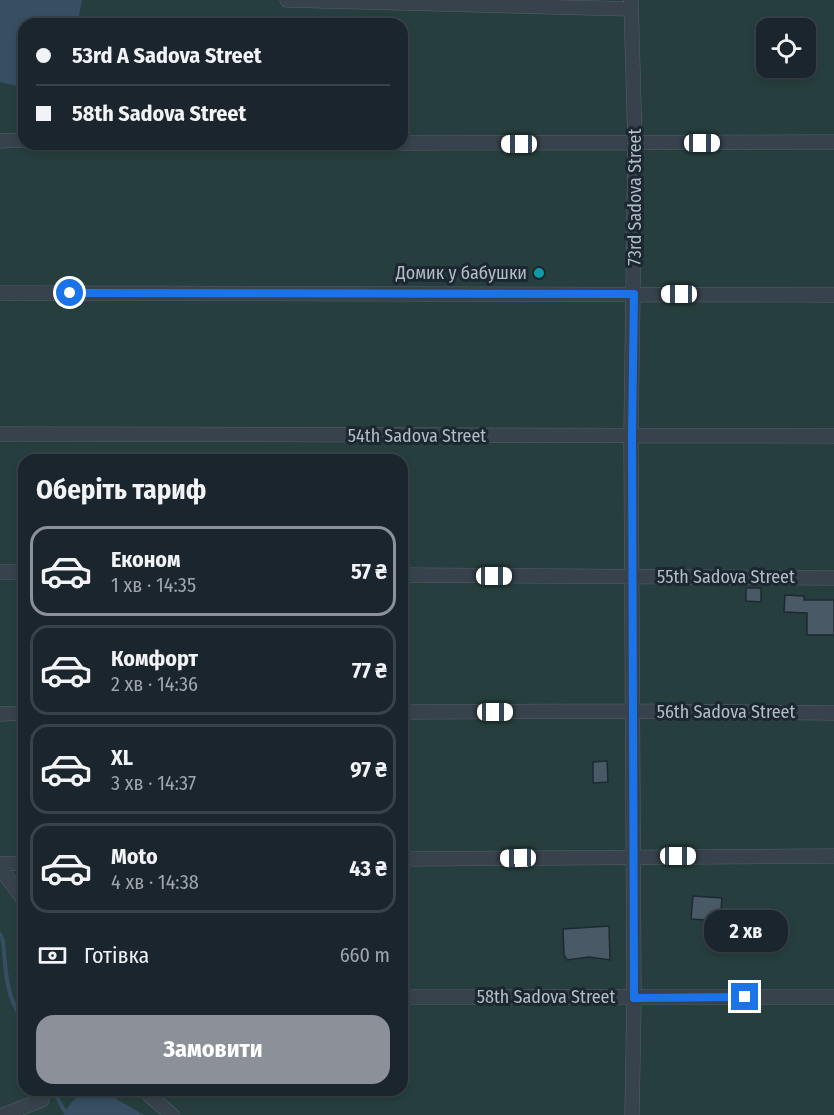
<!DOCTYPE html>
<html lang="uk">
<head>
<meta charset="utf-8">
<style>
	:root { --surface:#1a252d; --page:#232d35; --text:#f1f3f6; --muted:#9fa5aa; --line:#384249; --accent:#8c9099 }
	body { margin:0; font-family:"Fira Sans Condensed",sans-serif; background:var(--page); color:var(--text); height:100vh; display:flex; flex-direction:column; font-size:22px; white-space:nowrap }
	* { box-sizing:border-box; margin:0 }
	p { font-size:20px; color:var(--muted) }
	.icon { flex:none; width:33px; height:33px; fill:none; stroke:currentColor; stroke-width:2; stroke-linecap:round; stroke-linejoin:round }
	.map { position:relative; flex:1; overflow:hidden }
	.sheet { position:absolute; left:18px; top:454px; width:390px; height:642px; display:flex; flex-direction:column; background:var(--surface); border-radius:18px; box-shadow:0 3px 9px #0003,0 0 0 2px var(--line) }
	.sheet>* { flex:none }
	.banner { position:absolute; left:18px; top:18px; width:390px; height:132px; border-radius:18px; box-shadow:0 3px 9px #0003,0 0 0 2px var(--line); display:grid; align-content:center; height:132px; padding:0 18px; background:var(--surface) }
	.buttons { position:absolute; left:756px; top:18px; display:grid; gap:12px }
	.buttons a { display:grid; place-items:center; width:60px; height:60px; border-radius:12px; background:var(--surface); box-shadow:0 3px 9px #0003,0 0 0 2px var(--line); font-size:30px }
	.end { position:absolute; width:27px; height:27px; margin:-14px; border:8px solid #1a73e8; background:#fff; box-shadow:0 0 0 3px #fff }
	.from { border-radius:50% }
	.bubble { position:absolute; height:42px; border-radius:18px; background:var(--surface); box-shadow:0 3px 9px #0003,0 0 0 2px var(--line); font-size:20px; font-weight:700; line-height:42px; text-align:center }
	.car { position:absolute; width:18px; height:36px; margin:-18px -9px; border-radius:8px; box-shadow:0 0 4px 2px #0007; background:linear-gradient(#fff 24%,#345 0 40%,#fff 0 76%,#345 0 86%,#fff 0) }
	.banner b { display:flex; align-items:center; gap:21px; height:57px; font-size:22px }
	.banner b+b { border-top:2px solid var(--line) }
	.banner i { width:15px; height:15px; background:var(--text) }
	ul { padding:0; list-style:none }
	li { display:flex; align-items:center; gap:18px; height:90px; margin:0 12px 9px; padding:0 6px; border:3px solid var(--line); border-radius:18px }
	li div { flex:1 }
	li b { display:block; font-size:22px }
	li em { font-style:normal; font-weight:700 }
	li.active { border-color:var(--accent) }
	li>.icon { width:54px; height:54px; stroke-width:1.5 }
	h2 { padding:0 18px; font-size:27px; line-height:72px }
	.pay { display:flex; align-items:center; gap:15px; height:66px; padding:0 18px; font-size:22px }
	.pay p { margin-inline-start:auto }
	.action { display:flex; gap:12px; margin-top:auto; padding:12px 18px }
	.action a { flex:1; height:69px; border-radius:18px; background:var(--accent); color:#fff; font-size:24px; font-weight:700; line-height:69px; text-align:center }
	.map>svg:first-child { display:block }
	.green { fill:#263f3e; fill-rule:evenodd }
	.water { fill:#364f63 }
	.lines { fill:none; stroke-linecap:round; stroke-linejoin:round }
	.stream { stroke:#364f63; stroke-width:4 }
	.building { fill:#495965; stroke:#1e2933; stroke-width:1.5 }
	.street-casing { stroke:#55606a; stroke-width:15 }
	.street { stroke:#37424c; stroke-width:14 }
	.route { stroke:#1a73e8; stroke-width:8 }
	.culture-dot { fill:#0f9aa8; stroke:#1c2731; stroke-width:2 }
	.labels { text-anchor:middle; dominant-baseline:central; stroke-width:6; stroke-linejoin:round; paint-order:stroke }
	.street-label { font-size:18px; fill:#b2bdc8; stroke:#1c2731 }
	.poi-label { font-size:18px; fill:#b2bdc8; stroke:#1c2731; text-anchor:end }
</style>
</head>
<body>
<div class="map">
<svg width="834" height="1115" viewBox="0 0 834 1115">
	<rect width="100%" height="100%" fill="#23313c"/>
	<path class="green" d="M 0,0 L 834,0 L 834,1115 L 0,1115 ZM 24,24 L 402,24 L 402,144 L 24,144 ZM 766,28 L 806,28 L 806,68 L 766,68 ZM 24,460 L 402,460 L 402,1090 L 24,1090 Z"/>
	<path class="water" d="M 0,0 L 82,0 L 78,20 L 76,24 L 24,24 L 24,88 L 0,82 Z
		M 87,1091 L 104,1092 L 144,1115 L 64,1115 C 69,1103 76,1097 87,1091 Z"/>
	<g class="lines">
		<path class="stream" d="M 0,934 L 3,941 C 6,971 5,996 24,1022
			M 53,1090 L 65,1112"/>
	</g>
	<path class="building" d="M 746,588 L 761,588 L 761,602 L 746,601 Z
		M 785,595 L 804,596 L 804,600 L 834,600 L 834,635 L 807,635 L 807,613 L 784,612 Z
		M 607,761 L 608,782 L 593,783 L 593,762 Z
		M 693,896 L 722,898 L 720,921 L 691,919 Z
		M 609,926 L 610,960 L 589,957 L 567,960 L 564,955 L 563,929 Z"/>
	<g class="lines">
		<g class="street-casing">
			<path id="street" d="M 287,0 L 631,9
				M 631,0 L 635,144 L 631,436 L 634,998 L 632,1115
				M 0,141 L 24,140
				M 402,143 L 834,142
				M 0,293 L 834,295
				M 0,434 L 834,436
				M 0,572 L 24,572
				M 402,575 L 834,578
				M 402,712 L 634,711 L 834,713
				M 0,714 L 24,713
				M 402,859 L 834,856
				M 0,864 L 24,863
				M 0,868 L 24,900
				M 402,997 L 834,997
				M 147,1090 L 149,1095 L 172,1115
				M 3,1115 L 42,1100"/>
		</g>
		<use href="#street" class="street"/>
	</g>
	<g class="lines">
		<path class="route" d="M 70,293 L 634,294 L 632,436 L 634,998 L 745,997"/>
	</g>
	<circle class="culture-dot" cx="539" cy="273" r="6"/>
	<g class="labels">
		<g class="street-label">
			<text transform="translate(635 197) rotate(-90)">73rd Sadova Street</text>
			<text x="417" y="436">54th Sadova Street</text>
			<text x="726" y="577">55th Sadova Street</text>
			<text x="726" y="712">56th Sadova Street</text>
			<text x="546" y="997">58th Sadova Street</text>
		</g>
		<g class="poi-label">
			<text x="527" y="273">Домик у бабушки</text>
		</g>
	</g>
</svg>
<div class="buttons">
<a><svg class="icon" aria-label="locate" viewBox="0 0 24 24"><circle cx="12" cy="12" r="6"/><path d="M12 2v4M12 18v4M2 12h4M18 12h4"/></svg></a>
</div>
<i class="end from" style="left:70px;top:293px"></i>
<i class="end" style="left:745px;top:997px"></i>
<div class="bubble" style="left:704px;top:910px;width:84px">2 хв</div>
<i class="car" style="left:702px;top:143px;rotate:90deg"></i>
<i class="car" style="left:519px;top:144px;rotate:270deg"></i>
<i class="car" style="left:679px;top:294px;rotate:270deg"></i>
<i class="car" style="left:494px;top:576px;rotate:90deg"></i>
<i class="car" style="left:495px;top:712px;rotate:90deg"></i>
<i class="car" style="left:678px;top:856px;rotate:90deg"></i>
<i class="car" style="left:518px;top:858px;rotate:269deg"></i>
<div class="banner">
<b><i class="from"></i>53rd A Sadova Street</b>
<b><i></i>58th Sadova Street</b>
</div>
<section class="sheet">
<h2>Оберіть тариф</h2>
<ul>
<li class="active"><svg class="icon" aria-label="car" viewBox="0 0 24 24"><path d="M5 17H2v-5l4-1 3-4h7l3 4 3 1v5h-3M9 17h6M6 11h13"/><circle cx="7" cy="17" r="2"/><circle cx="17" cy="17" r="2"/></svg><div><b>Економ</b><p>1 хв · 14:35</p></div><em>57 ₴</em></li>
<li><svg class="icon" aria-label="car" viewBox="0 0 24 24"><path d="M5 17H2v-5l4-1 3-4h7l3 4 3 1v5h-3M9 17h6M6 11h13"/><circle cx="7" cy="17" r="2"/><circle cx="17" cy="17" r="2"/></svg><div><b>Комфорт</b><p>2 хв · 14:36</p></div><em>77 ₴</em></li>
<li><svg class="icon" aria-label="car" viewBox="0 0 24 24"><path d="M5 17H2v-5l4-1 3-4h7l3 4 3 1v5h-3M9 17h6M6 11h13"/><circle cx="7" cy="17" r="2"/><circle cx="17" cy="17" r="2"/></svg><div><b>XL</b><p>3 хв · 14:37</p></div><em>97 ₴</em></li>
<li><svg class="icon" aria-label="car" viewBox="0 0 24 24"><path d="M5 17H2v-5l4-1 3-4h7l3 4 3 1v5h-3M9 17h6M6 11h13"/><circle cx="7" cy="17" r="2"/><circle cx="17" cy="17" r="2"/></svg><div><b>Moto</b><p>4 хв · 14:38</p></div><em>43 ₴</em></li>
</ul>
<div class="pay"><svg class="icon" aria-label="cash" viewBox="0 0 24 24"><path d="M3 7h18v10H3z"/><circle cx="12" cy="12" r="2"/></svg>Готівка<p>660 m</p></div>
<div class="action"><a>Замовити</a></div>
</section>
</div>
</body>
</html>
